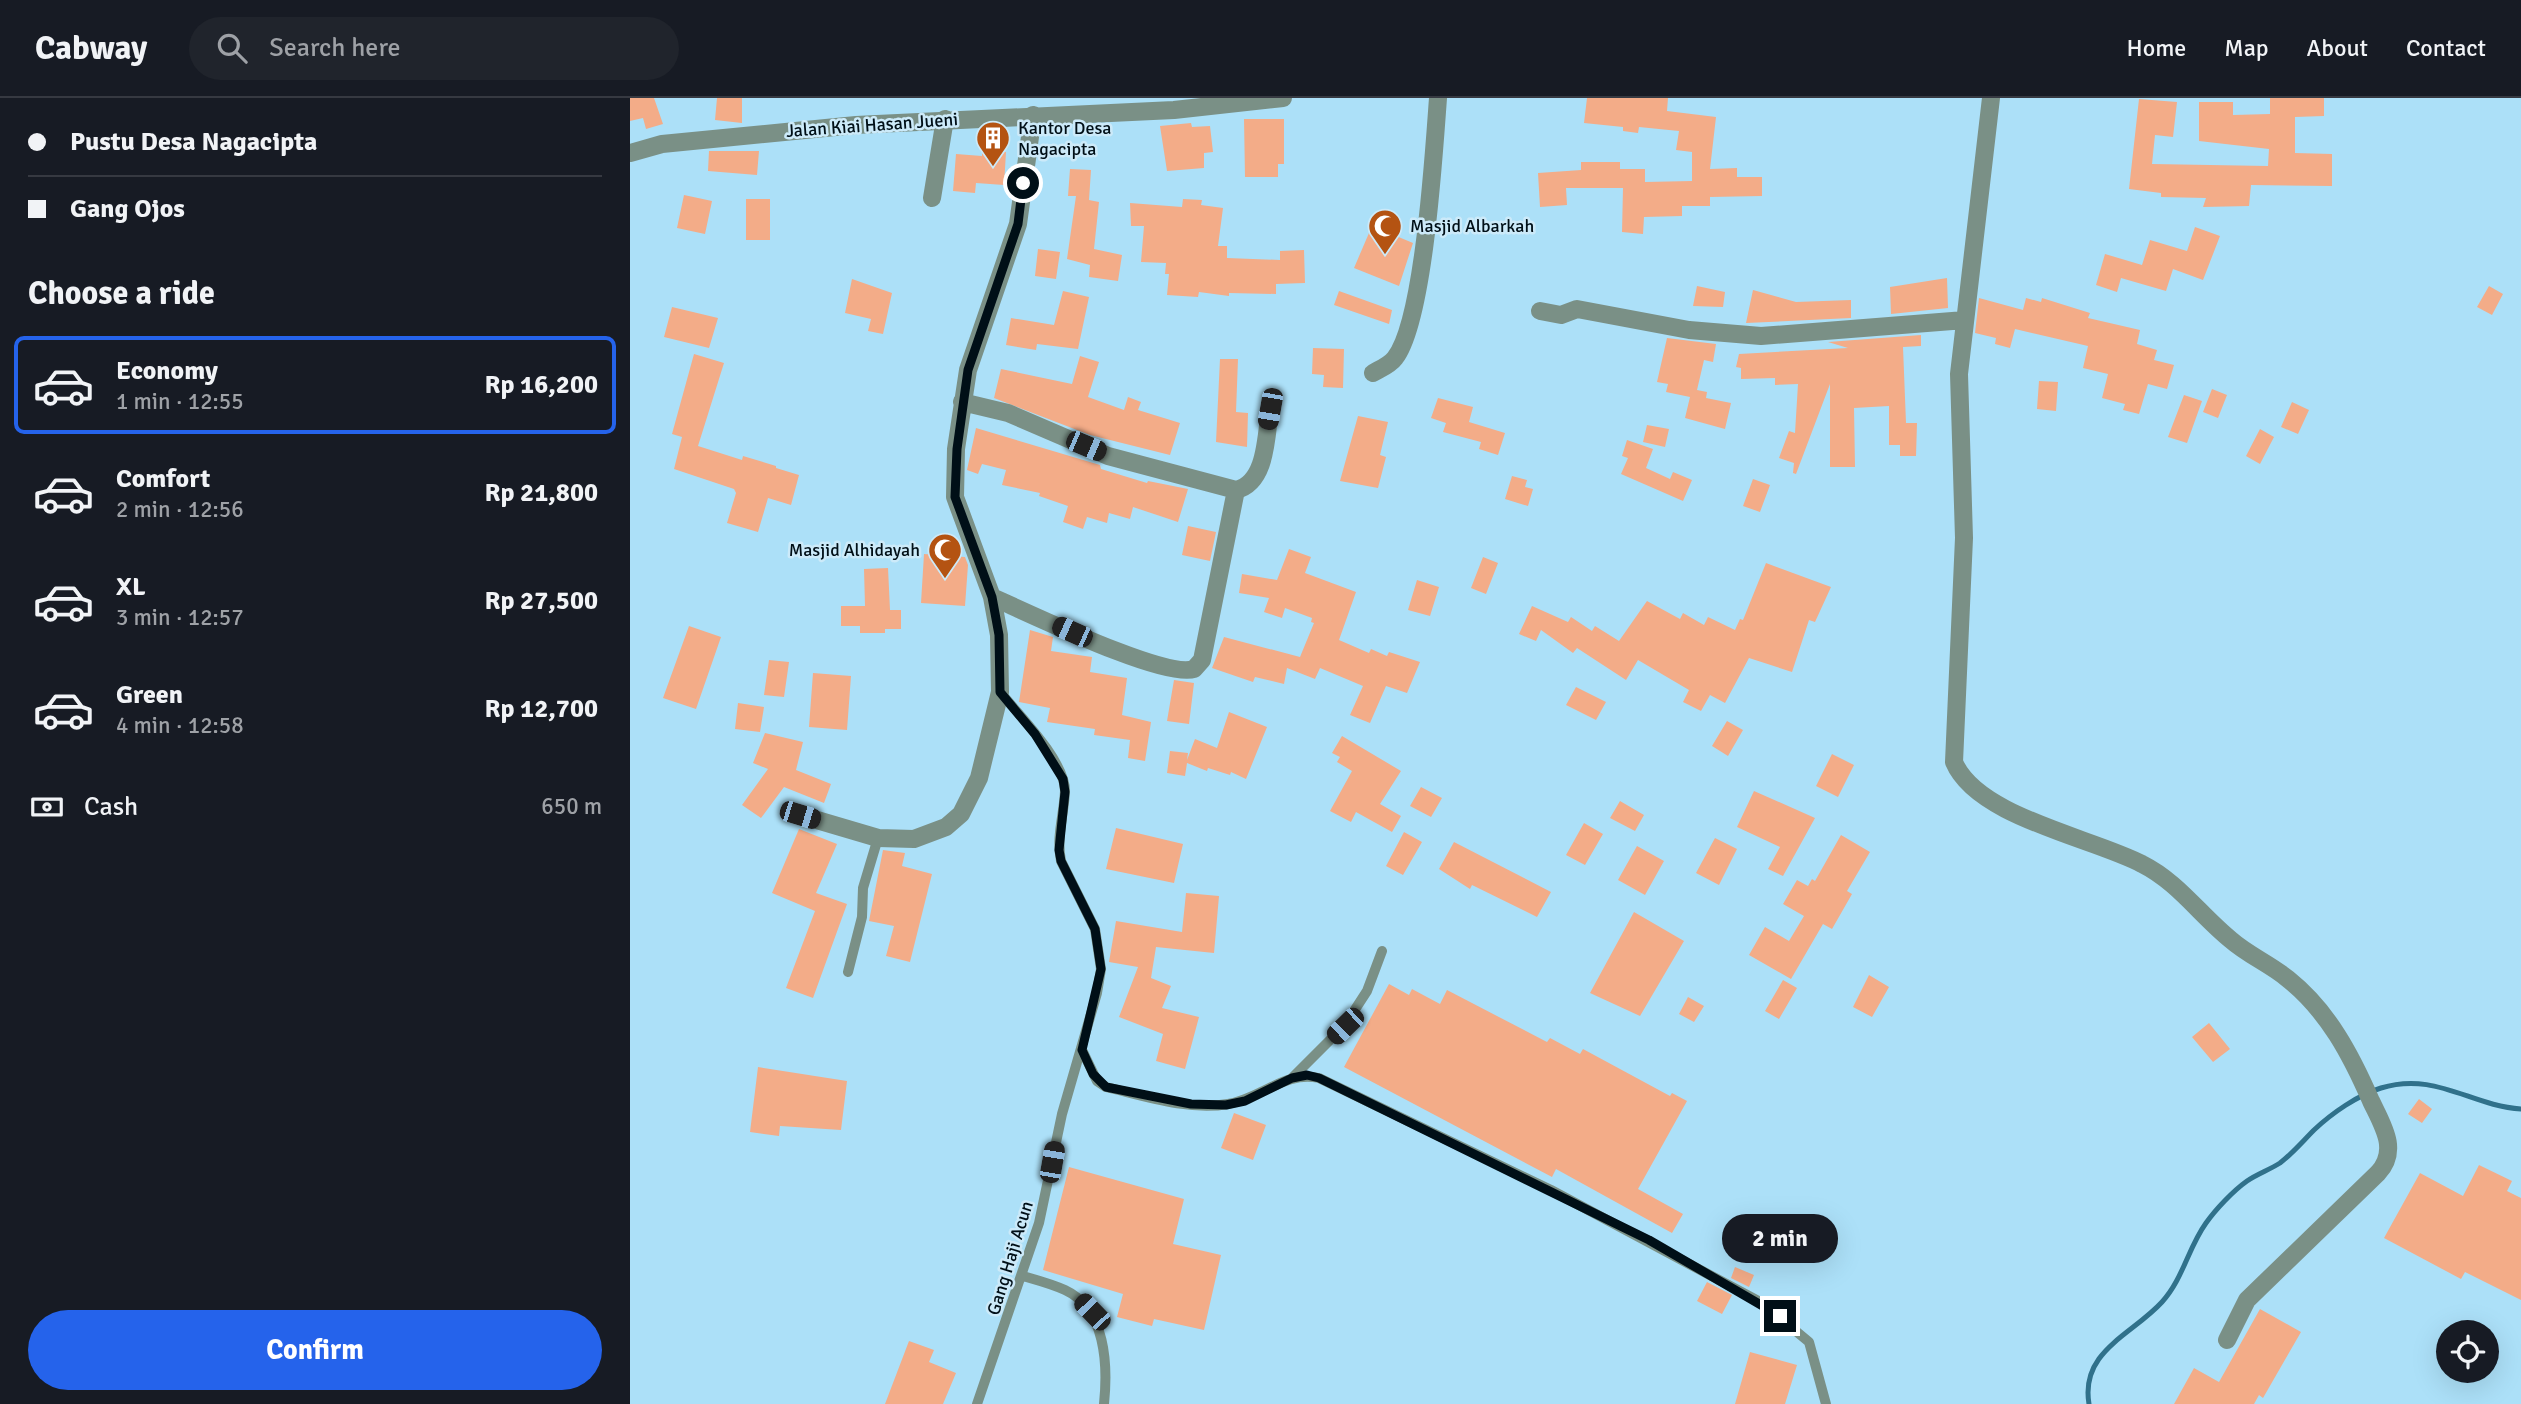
<!DOCTYPE html>
<html lang="en">
<head>
<meta charset="utf-8">
<style>
	:root { --surface:#171b24; --page:#20242c; --text:#f1f3f6; --muted:#9ea1a6; --line:#363941; --accent:#2563eb }
	body { margin:0; font-family:Signika,sans-serif; background:var(--page); color:var(--text); height:100vh; display:flex; flex-direction:column; font-size:26px; white-space:nowrap }
	* { box-sizing:border-box; margin:0 }
	p { font-size:23px; color:var(--muted) }
	.icon { flex:none; width:38px; height:38px; fill:none; stroke:currentColor; stroke-width:2; stroke-linecap:round; stroke-linejoin:round }
	.map { position:relative; flex:1; overflow:hidden }
	.details { display:flex; flex-direction:column; background:var(--surface); width:630px }
	.details>* { flex:none }
	.top-card { display:grid; align-content:center; height:154px; padding:0 28px; background:var(--surface) }
	.tools { position:absolute; left:1806px; top:1222px; display:grid; gap:14px }
	.tools a { display:grid; place-items:center; width:63px; height:63px; border-radius:50%; background:var(--surface); box-shadow:0 7px 28px #0002; font-size:35px }
	.end { position:absolute; width:32px; height:32px; margin:-16px; border:9px solid #000f17; background:#fff; box-shadow:0 0 0 4px #fff }
	.from { border-radius:50% }
	.bubble { position:absolute; height:49px; border-radius:24px; background:var(--surface); box-shadow:0 7px 28px #0002; font-size:23px; font-weight:800; line-height:49px; text-align:center }
	.car { position:absolute; width:21px; height:42px; margin:-21px -10px; border-radius:9px; box-shadow:0 0 5px 2px #0007; background:linear-gradient(#222 24%,#8ab4d8 0 40%,#222 0 76%,#8ab4d8 0 86%,#222 0) }
	.top-card b { display:flex; align-items:center; gap:24px; height:66px; font-size:26px }
	.top-card b+b { border-top:2px solid var(--line) }
	.top-card i { width:18px; height:18px; background:var(--text) }
	ul { padding:0; list-style:none }
	li { display:flex; align-items:center; gap:21px; height:98px; margin:0 14px 10px; padding:0 14px; border:4px solid transparent; border-radius:10px }
	li div { flex:1 }
	li b { display:block; font-size:26px }
	li em { font-style:normal; font-weight:800 }
	li.selected { border-color:var(--accent) }
	li>.icon { width:63px; height:63px; stroke-width:1.5 }
	h2 { padding:0 28px; font-size:32px; line-height:84px }
	.pay { display:flex; align-items:center; gap:18px; height:77px; padding:0 28px; font-size:26px }
	.pay p { margin-inline-start:auto }
	.button { display:flex; gap:14px; margin-top:auto; padding:14px 28px }
	.button a { flex:1; height:80px; border-radius:42px; background:var(--accent); color:#fff; font-size:28px; font-weight:800; line-height:80px; text-align:center }
	header { display:flex; align-items:center; gap:42px; box-sizing:border-box; height:98px; padding:0 35px; background:var(--surface); border-bottom:2px solid var(--line) }
	header strong { font-size:33px }
	nav { display:flex; gap:38px; margin-inline-start:auto; font-size:24px }
	.search { width:490px; height:63px; background:var(--page); display:flex; align-items:center; gap:18px; box-sizing:border-box; padding:0 24px; border-radius:38px; color:var(--muted); font-size:26px }
	main { display:flex; flex:1; min-height:0 }
	.map>svg:first-child { display:block }
	.lines { fill:none; stroke-linecap:round; stroke-linejoin:round }
	.stream { stroke:#30718b; stroke-width:5 }
	.building { fill:#f3ac88 }
	.service { stroke:#7a9086; stroke-width:10 }
	.minor { stroke:#7a9086; stroke-width:18 }
	.tertiary { stroke:#7a9086; stroke-width:18 }
	.route { stroke:#000f17; stroke-width:9 }
	.labels { text-anchor:middle; dominant-baseline:central; stroke-width:5; stroke-linejoin:round; paint-order:stroke }
	.street-label { font-size:18px; fill:#000f17; stroke:#cceaf9 }
	.poi-label { font-size:18px; fill:#000f17; stroke:#cceaf9; text-anchor:start }
</style>
</head>
<body>
<header>
<strong>Cabway</strong>
<div class="search"><svg class="icon" aria-label="search" viewBox="0 0 24 24"><circle cx="10" cy="10" r="6"/><path d="M15 15l6 6"/></svg>Search here</div>
<nav><a>Home</a><a>Map</a><a>About</a><a>Contact</a></nav>
</header>
<main>
<section class="details">
<div class="top-card">
<b><i class="from"></i>Pustu Desa Nagacipta</b>
<b><i></i>Gang Ojos</b>
</div>
<h2>Choose a ride</h2>
<ul>
<li class="selected"><svg class="icon" aria-label="car" viewBox="0 0 24 24"><path d="M5 17H2v-5l4-1 3-4h7l3 4 3 1v5h-3M9 17h6M6 11h13"/><circle cx="7" cy="17" r="2"/><circle cx="17" cy="17" r="2"/></svg><div><b>Economy</b><p>1 min · 12:55</p></div><em>Rp 16,200</em></li>
<li><svg class="icon" aria-label="car" viewBox="0 0 24 24"><path d="M5 17H2v-5l4-1 3-4h7l3 4 3 1v5h-3M9 17h6M6 11h13"/><circle cx="7" cy="17" r="2"/><circle cx="17" cy="17" r="2"/></svg><div><b>Comfort</b><p>2 min · 12:56</p></div><em>Rp 21,800</em></li>
<li><svg class="icon" aria-label="car" viewBox="0 0 24 24"><path d="M5 17H2v-5l4-1 3-4h7l3 4 3 1v5h-3M9 17h6M6 11h13"/><circle cx="7" cy="17" r="2"/><circle cx="17" cy="17" r="2"/></svg><div><b>XL</b><p>3 min · 12:57</p></div><em>Rp 27,500</em></li>
<li><svg class="icon" aria-label="car" viewBox="0 0 24 24"><path d="M5 17H2v-5l4-1 3-4h7l3 4 3 1v5h-3M9 17h6M6 11h13"/><circle cx="7" cy="17" r="2"/><circle cx="17" cy="17" r="2"/></svg><div><b>Green</b><p>4 min · 12:58</p></div><em>Rp 12,700</em></li>
</ul>
<div class="pay"><svg class="icon" aria-label="cash" viewBox="0 0 24 24"><path d="M3 7h18v10H3z"/><circle cx="12" cy="12" r="2"/></svg>Cash<p>650 m</p></div>
<div class="button"><a>Confirm</a></div>
</section>
<div class="map">
<svg width="1891" height="1306" viewBox="0 0 1891 1306">
	<rect width="100%" height="100%" fill="#ace0f8"/>
	<g class="lines">
		<path class="stream" d="M 1459,1306 C 1450,1253 1502,1237 1532,1204 C 1553,1181 1558,1150 1576,1125 C 1586,1111 1603,1093 1617,1083 C 1627,1076 1639,1072 1650,1065 C 1662,1056 1673,1043 1684,1032 C 1702,1015 1728,997 1751,990 C 1805,973 1841,1008 1891,1011"/>
	</g>
	<path class="building" d="M 0,0 L 24,0 L 33,26 L 16,31 L 13,20 L 0,23 Z
		M 87,0 L 112,0 L 112,25 L 85,22 Z
		M 957,0 L 1038,0 L 1037,13 L 1086,19 L 1080,71 L 1107,70 L 1107,79 L 1132,79 L 1132,98 L 1080,99 L 1080,108 L 1052,108 L 1052,118 L 1014,119 L 1013,136 L 992,134 L 993,90 L 936,90 L 937,107 L 910,109 L 908,75 L 951,72 L 951,64 L 990,64 L 990,71 L 1015,71 L 1015,84 L 1062,83 L 1062,54 L 1046,52 L 1049,33 L 1009,29 L 1008,35 L 993,33 L 993,29 L 954,25 Z
		M 1640,0 L 1694,0 L 1694,18 L 1665,19 L 1665,55 L 1702,56 L 1702,88 L 1621,87 L 1619,108 L 1573,109 L 1576,100 L 1531,99 L 1531,95 L 1499,91 L 1509,1 L 1547,4 L 1543,39 L 1525,37 L 1522,66 L 1638,68 L 1639,51 L 1569,43 L 1569,4 L 1603,4 L 1603,17 L 1640,16 Z
		M 614,21 L 654,21 L 654,66 L 648,66 L 648,79 L 615,79 Z
		M 561,25 L 562,29 L 580,28 L 583,54 L 574,55 L 574,70 L 537,73 L 530,28 Z
		M 79,53 L 129,53 L 127,77 L 78,73 Z
		M 352,53 L 376,54 L 374,87 L 346,85 L 345,95 L 323,93 L 326,56 L 352,58 Z
		M 440,71 L 461,72 L 459,102 L 469,104 L 464,151 L 492,157 L 488,183 L 459,179 L 460,167 L 437,161 L 446,98 L 438,98 Z
		M 54,97 L 82,103 L 75,136 L 47,130 Z
		M 116,101 L 140,101 L 140,142 L 116,142 Z
		M 553,101 L 572,102 L 571,107 L 593,110 L 588,148 L 597,148 L 597,160 L 650,162 L 650,153 L 674,152 L 675,185 L 646,186 L 646,196 L 599,195 L 599,198 L 569,194 L 568,199 L 537,197 L 539,176 L 535,176 L 536,165 L 511,164 L 514,128 L 501,128 L 500,105 L 552,109 Z
		M 742,128 L 783,145 L 769,188 L 724,170 Z
		M 1565,129 L 1590,138 L 1573,182 L 1543,171 L 1536,193 L 1491,180 L 1487,194 L 1466,187 L 1475,156 L 1512,167 L 1520,142 L 1557,153 Z
		M 408,151 L 430,154 L 426,181 L 405,178 Z
		M 1317,180 L 1318,210 L 1261,216 L 1260,189 Z
		M 222,181 L 262,195 L 253,236 L 238,233 L 241,221 L 215,215 Z
		M 1067,188 L 1095,194 L 1093,209 L 1063,208 Z
		M 1859,188 L 1873,196 L 1862,217 L 1847,209 Z
		M 1123,192 L 1166,204 L 1221,202 L 1221,220 L 1116,225 Z
		M 433,193 L 459,199 L 448,251 L 407,246 L 406,252 L 376,247 L 381,220 L 424,227 Z
		M 709,193 L 762,212 L 759,226 L 704,207 Z
		M 1349,200 L 1393,212 L 1396,200 L 1411,204 L 1412,200 L 1460,215 L 1458,220 L 1510,232 L 1507,246 L 1527,252 L 1524,262 L 1544,267 L 1537,291 L 1518,286 L 1509,316 L 1493,312 L 1495,306 L 1472,300 L 1478,276 L 1453,270 L 1458,248 L 1385,231 L 1380,250 L 1365,246 L 1366,240 L 1345,235 Z
		M 42,209 L 88,220 L 79,250 L 34,239 Z
		M 1291,237 L 1291,248 L 1273,249 L 1276,325 L 1287,325 L 1286,358 L 1270,358 L 1270,347 L 1259,347 L 1259,308 L 1224,310 L 1225,369 L 1200,369 L 1200,286 L 1166,376 L 1163,375 L 1164,365 L 1149,360 L 1159,333 L 1165,335 L 1168,286 L 1145,287 L 1145,280 L 1111,281 L 1111,270 L 1106,269 L 1109,256 L 1218,250 L 1198,244 Z
		M 1037,240 L 1086,246 L 1083,264 L 1074,262 L 1067,292 L 1077,294 L 1076,300 L 1101,305 L 1095,331 L 1055,320 L 1060,299 L 1036,294 L 1038,286 L 1027,284 Z
		M 683,250 L 714,251 L 713,290 L 693,289 L 694,277 L 682,276 Z
		M 64,256 L 94,265 L 68,348 L 112,362 L 113,358 L 146,368 L 146,370 L 169,377 L 161,407 L 138,400 L 128,434 L 97,425 L 106,395 L 104,391 L 44,371 L 52,339 L 42,336 Z
		M 450,258 L 469,264 L 458,299 L 494,312 L 498,299 L 511,304 L 508,312 L 550,325 L 540,357 L 460,337 L 364,300 L 371,271 L 442,286 Z
		M 590,261 L 608,261 L 606,314 L 618,315 L 617,349 L 586,344 Z
		M 1409,283 L 1428,284 L 1426,313 L 1407,311 Z
		M 1582,291 L 1597,297 L 1588,320 L 1573,314 Z
		M 1554,297 L 1572,303 L 1557,345 L 1538,339 Z
		M 808,300 L 843,309 L 839,324 L 875,335 L 868,357 L 849,351 L 851,344 L 813,334 L 816,325 L 801,320 Z
		M 1662,304 L 1679,312 L 1668,336 L 1651,329 Z
		M 728,318 L 758,324 L 750,357 L 756,359 L 748,390 L 710,383 Z
		M 1017,327 L 1039,331 L 1035,349 L 1013,344 Z
		M 346,330 L 470,367 L 471,371 L 517,385 L 518,383 L 558,391 L 548,424 L 503,409 L 500,421 L 479,415 L 477,425 L 457,419 L 453,431 L 433,424 L 438,408 L 409,398 L 410,395 L 372,387 L 376,372 L 352,366 L 348,376 L 337,372 Z
		M 1630,331 L 1644,339 L 1630,366 L 1616,358 Z
		M 997,342 L 1023,351 L 1016,370 L 1040,381 L 1043,374 L 1062,382 L 1053,403 L 991,376 L 998,360 L 992,358 Z
		M 882,378 L 897,382 L 895,389 L 903,391 L 898,408 L 875,401 Z
		M 1123,381 L 1140,387 L 1130,414 L 1113,408 Z
		M 558,428 L 586,434 L 580,463 L 552,457 Z
		M 659,451 L 681,459 L 675,475 L 726,494 L 709,542 L 739,555 L 741,551 L 757,558 L 759,554 L 790,564 L 777,595 L 756,588 L 740,625 L 720,617 L 733,588 L 690,570 L 685,581 L 657,570 L 654,586 L 625,579 L 623,584 L 582,570 L 594,539 L 670,559 L 684,525 L 681,524 L 682,520 L 655,510 L 652,520 L 634,514 L 639,500 L 609,495 L 612,476 L 647,482 Z
		M 294,456 L 335,459 L 338,467 L 335,508 L 291,505 Z
		M 853,459 L 868,465 L 856,496 L 841,490 Z
		M 1136,465 L 1201,489 L 1185,524 L 1179,522 L 1162,574 L 1119,560 L 1095,605 L 1080,597 L 1071,613 L 1053,604 L 1059,592 L 1008,562 L 996,582 L 947,550 L 943,555 L 911,532 L 906,543 L 889,536 L 902,508 L 938,524 L 941,519 L 962,533 L 965,528 L 989,543 L 1017,503 L 1050,521 L 1053,515 L 1074,527 L 1078,519 L 1105,532 L 1110,521 L 1113,522 Z
		M 258,470 L 260,512 L 271,512 L 271,531 L 255,531 L 255,535 L 230,535 L 230,528 L 211,528 L 211,508 L 235,508 L 234,471 Z
		M 787,482 L 809,489 L 800,518 L 778,512 Z
		M 59,528 L 91,539 L 66,611 L 33,600 Z
		M 400,532 L 423,539 L 421,553 L 462,559 L 460,574 L 497,580 L 492,617 L 521,624 L 515,663 L 498,660 L 500,642 L 464,637 L 465,631 L 417,624 L 420,610 L 389,604 Z
		M 139,562 L 159,564 L 154,599 L 134,597 Z
		M 183,575 L 221,578 L 217,632 L 179,629 Z
		M 544,582 L 564,585 L 559,626 L 537,623 Z
		M 946,589 L 976,604 L 966,622 L 936,607 Z
		M 108,605 L 134,609 L 130,634 L 105,631 Z
		M 599,614 L 637,629 L 616,681 L 601,674 L 600,677 L 578,670 L 577,673 L 557,665 L 555,678 L 537,675 L 540,653 L 558,655 L 557,662 L 565,641 L 587,650 Z
		M 1097,623 L 1113,632 L 1098,658 L 1082,648 Z
		M 135,635 L 173,644 L 166,672 L 201,686 L 194,705 L 154,689 L 131,720 L 112,707 L 138,671 L 123,665 Z
		M 712,638 L 771,673 L 750,706 L 771,718 L 762,734 L 726,714 L 721,724 L 700,713 L 722,673 L 707,664 L 710,659 L 702,655 Z
		M 1202,656 L 1224,667 L 1208,699 L 1186,688 Z
		M 791,689 L 812,700 L 801,719 L 780,708 Z
		M 1124,693 L 1185,720 L 1153,778 L 1138,771 L 1150,749 L 1107,729 Z
		M 990,703 L 1014,717 L 1005,733 L 980,720 Z
		M 954,725 L 973,736 L 955,767 L 936,757 Z
		M 486,730 L 553,746 L 544,785 L 476,771 Z
		M 169,731 L 207,746 L 186,795 L 217,806 L 183,900 L 156,890 L 185,813 L 142,795 Z
		M 774,734 L 792,744 L 773,777 L 756,768 Z
		M 1211,737 L 1240,754 L 1217,793 L 1222,796 L 1202,831 L 1193,826 L 1161,881 L 1119,857 L 1135,829 L 1159,843 L 1174,818 L 1153,806 L 1167,782 L 1178,788 L 1182,781 L 1185,783 Z
		M 1085,740 L 1107,751 L 1089,787 L 1066,775 Z
		M 824,744 L 921,794 L 907,819 L 842,787 L 840,791 L 809,771 Z
		M 1007,748 L 1034,763 L 1015,797 L 988,782 Z
		M 253,752 L 275,755 L 272,768 L 302,776 L 280,864 L 256,858 L 264,828 L 239,823 Z
		M 556,795 L 589,798 L 584,855 L 526,849 L 521,880 L 541,888 L 532,910 L 569,919 L 555,971 L 526,963 L 533,936 L 489,919 L 508,869 L 479,864 L 486,823 L 552,834 Z
		M 1004,814 L 1054,843 L 1010,918 L 960,895 Z
		M 1239,877 L 1259,889 L 1242,919 L 1223,909 Z
		M 1153,882 L 1167,890 L 1149,921 L 1135,913 Z
		M 759,886 L 779,897 L 782,891 L 810,906 L 817,892 L 917,944 L 920,940 L 950,956 L 953,951 L 1040,998 L 1042,995 L 1057,1003 L 1008,1091 L 1053,1116 L 1042,1135 L 926,1071 L 922,1079 L 714,969 Z
		M 1058,899 L 1074,908 L 1064,924 L 1049,916 Z
		M 1579,925 L 1600,951 L 1583,964 L 1562,939 Z
		M 128,969 L 217,983 L 211,1032 L 150,1028 L 149,1038 L 120,1034 Z
		M 1789,1001 L 1802,1011 L 1792,1025 L 1778,1016 Z
		M 604,1015 L 636,1027 L 623,1062 L 591,1050 Z
		M 1849,1067 L 1882,1083 L 1877,1093 L 1891,1100 L 1891,1202 L 1835,1174 L 1831,1181 L 1754,1140 L 1790,1075 L 1833,1098 Z
		M 439,1069 L 554,1101 L 543,1146 L 591,1157 L 574,1232 L 524,1221 L 522,1228 L 487,1219 L 493,1196 L 413,1172 Z
		M 1105,1169 L 1124,1177 L 1119,1189 L 1101,1180 Z
		M 1077,1184 L 1102,1197 L 1092,1216 L 1067,1203 Z
		M 1630,1211 L 1671,1234 L 1633,1300 L 1629,1297 L 1624,1306 L 1544,1306 L 1564,1270 L 1589,1284 Z
		M 279,1243 L 304,1252 L 299,1264 L 326,1275 L 313,1306 L 255,1306 Z
		M 1120,1254 L 1167,1267 L 1155,1306 L 1105,1306 Z"/>
	<g class="lines">
		<path class="service" d="M 218,874 L 232,819 L 233,790 L 248,740
			M 452,952 L 467,983 L 476,989 C 514,998 559,1013 598,1006 C 630,1001 656,972 689,980 L 921,1092 L 1132,1205 L 1179,1244 L 1196,1306
			M 663,979 L 715,927 L 737,893 L 752,853
			M 393,1178 C 407,1182 422,1186 435,1192 C 476,1211 478,1267 474,1306
			M 347,1306 L 409,1125 L 432,1016 L 467,895 L 471,871 L 465,831 L 431,763 C 426,738 434,717 435,693 C 435,663 389,617 370,594"/>
		<path class="minor" d="M 1361,0 L 1329,276 L 1334,440 L 1324,664 C 1347,719 1463,740 1512,766 C 1548,784 1570,817 1601,842 C 1618,857 1640,866 1658,881 C 1698,913 1721,957 1741,1003 C 1753,1028 1769,1052 1748,1075 L 1617,1202 L 1597,1242
			M 302,100 L 315,21
			M 910,213 L 931,217 L 947,211 L 1059,232 L 1131,238 L 1335,222
			M 743,275 C 750,271 760,267 765,260 C 794,223 804,53 808,0
			M 332,304 L 378,315 L 478,358 L 606,392 C 637,385 636,337 640,311
			M 362,499 C 397,514 534,581 564,571 L 572,562 L 606,392
			M 170,717 L 248,740 L 284,741 L 316,729 L 331,716 L 349,680 L 370,594 L 369,537 L 362,499 L 325,399 L 326,351 L 338,272 L 388,126 L 403,17"/>
		<path class="tertiary" d="M 0,55 L 32,46 L 226,27 L 544,12 L 653,0"/>
	</g>
	<g class="lines">
		<path class="route" d="M 393,85 L 388,126 L 338,272 L 327,351 L 325,399 L 362,499 L 369,537 L 370,594 L 405,636 L 433,681 L 435,694 L 429,752 L 431,763 L 465,831 L 471,871 L 452,952 L 463,976 L 476,989 L 561,1006 L 596,1007 L 615,1003 L 662,980 L 677,977 L 689,980 L 1019,1142 L 1150,1218"/>
	</g>
	<defs>
		<g id="building-pin" transform="scale(1.75)"><path d="M0 17L-7.5 6A9.5 9.5 0 1 1 7.5 6Z" fill="#b45312" stroke="#cceaf9"/><path d="M-4-6H4V6H1V3H-1V6H-4ZM-2.5-4.3h1.7v1.8h-1.7ZM.8-4.3h1.7v1.8H.8ZM-2.5-1h1.7V.8h-1.7ZM.8-1h1.7V.8H.8Z" fill="#fff"/></g>
		<g id="mosque-pin" transform="scale(1.75)"><path d="M0 17L-7.5 6A9.5 9.5 0 1 1 7.5 6Z" fill="#b45312" stroke="#cceaf9"/><path d="M3.5-4.9A6 6 0 1 0 3.5 4.9A5 5 0 1 1 3.5-4.9Z" fill="#fff"/></g>
	</defs>
	<g fill-rule="evenodd">
		<use href="#building-pin" x="363" y="40"/>
		<use href="#mosque-pin" x="755" y="128"/>
		<use href="#mosque-pin" x="315" y="452"/>
	</g>
	<g class="labels">
		<g class="street-label">
			<text transform="translate(242 27) rotate(-4)">Jalan Kiai Hasan Jueni</text>
			<text transform="translate(380 1160) rotate(-73)">Gang Haji Acun</text>
		</g>
		<g class="poi-label">
			<text x="388" y="30">Kantor Desa<tspan x="388" dy="21">Nagacipta</tspan></text>
			<text x="780" y="128">Masjid Albarkah</text>
			<text x="290" y="452" text-anchor="end">Masjid Alhidayah</text>
		</g>
	</g>
</svg>
<div class="tools">
<a><svg class="icon" aria-label="locate" viewBox="0 0 24 24"><circle cx="12" cy="12" r="6"/><path d="M12 2v4M12 18v4M2 12h4M18 12h4"/></svg></a>
</div>
<i class="end from" style="left:393px;top:85px"></i>
<i class="end" style="left:1150px;top:1218px"></i>
<div class="bubble" style="left:1092px;top:1116px;width:116px">2 min</div>
<i class="car" style="left:640px;top:311px;rotate:190deg"></i>
<i class="car" style="left:456px;top:348px;rotate:113deg"></i>
<i class="car" style="left:442px;top:534px;rotate:294deg"></i>
<i class="car" style="left:170px;top:717px;rotate:107deg"></i>
<i class="car" style="left:715px;top:928px;rotate:226deg"></i>
<i class="car" style="left:422px;top:1064px;rotate:10deg"></i>
<i class="car" style="left:462px;top:1214px;rotate:316deg"></i>
</div>
</main>
</body>
</html>
